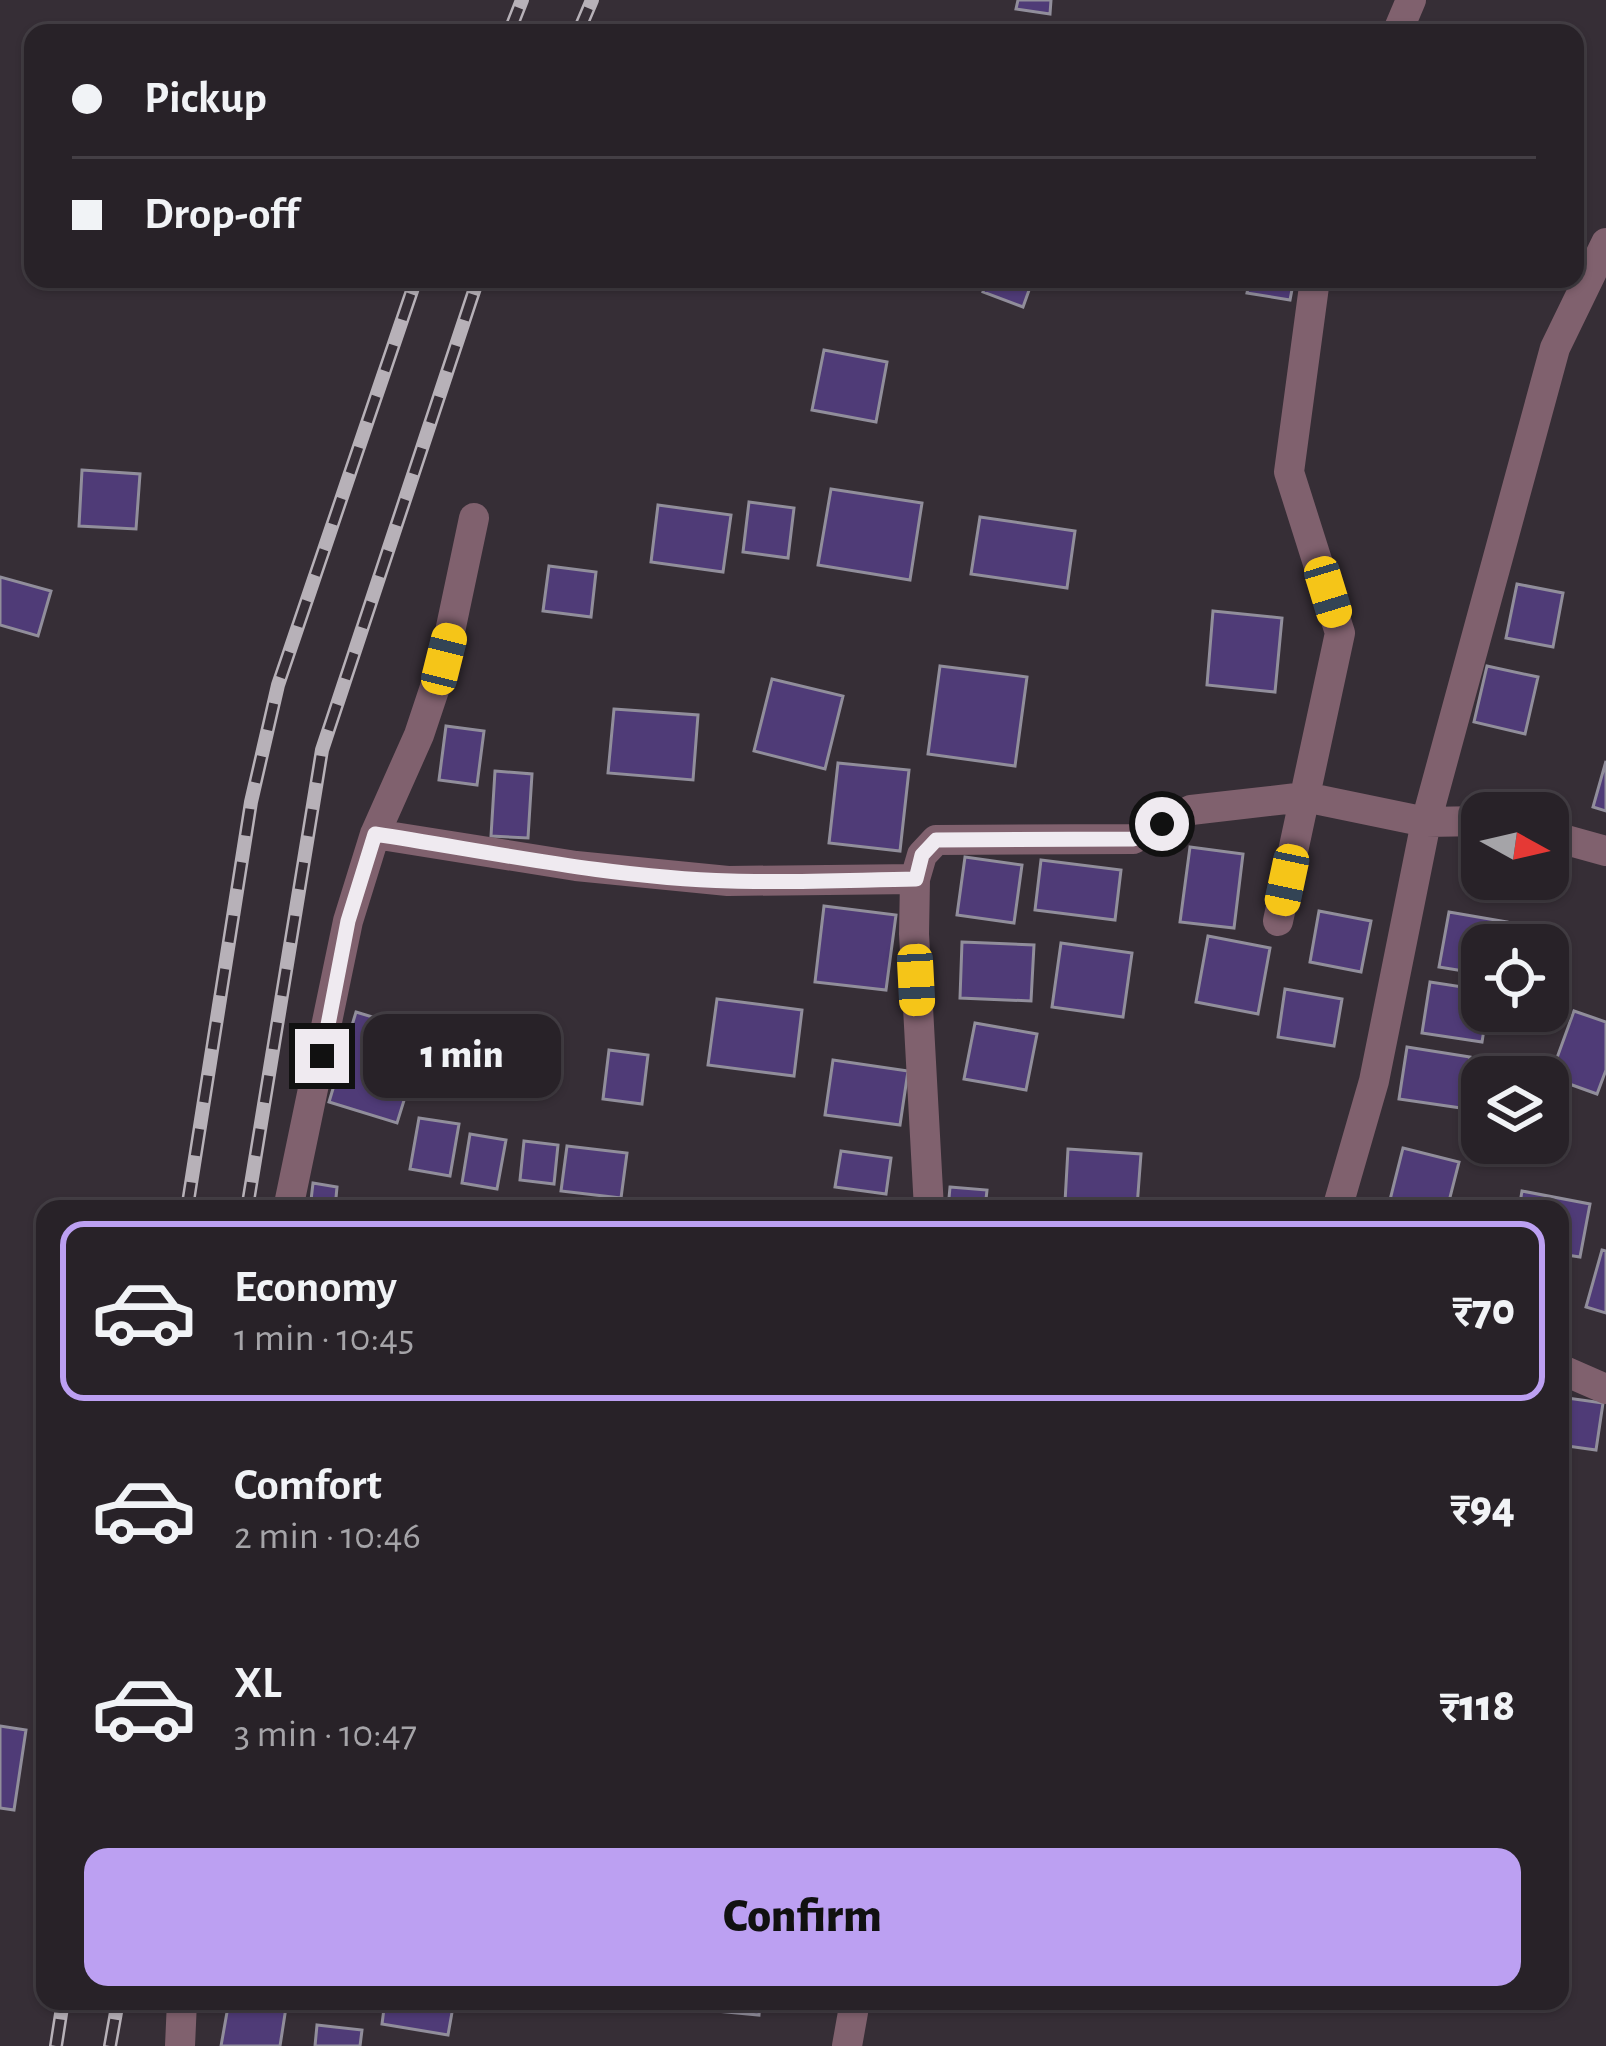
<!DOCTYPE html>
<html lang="en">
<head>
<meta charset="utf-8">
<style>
	:root { --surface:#282228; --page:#302a30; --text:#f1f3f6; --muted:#a5a4a8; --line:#443f45; --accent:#bca0f2 }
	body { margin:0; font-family:"Alegreya Sans",sans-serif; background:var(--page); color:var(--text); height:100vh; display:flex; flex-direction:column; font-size:45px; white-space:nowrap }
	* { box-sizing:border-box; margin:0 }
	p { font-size:39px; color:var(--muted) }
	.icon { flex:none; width:66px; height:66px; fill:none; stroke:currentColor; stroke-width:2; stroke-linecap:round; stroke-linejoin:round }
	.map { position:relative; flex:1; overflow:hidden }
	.drawer { position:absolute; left:36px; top:1200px; width:1533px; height:810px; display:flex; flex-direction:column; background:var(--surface); border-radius:24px; box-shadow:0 3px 9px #0004,0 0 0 3px var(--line) }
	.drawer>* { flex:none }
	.guide { position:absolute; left:24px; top:24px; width:1560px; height:264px; border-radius:24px; box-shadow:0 3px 9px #0004,0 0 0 3px var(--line); display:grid; align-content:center; height:264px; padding:0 48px; background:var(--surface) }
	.needle { width:78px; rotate:98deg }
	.fabs { position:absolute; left:1461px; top:792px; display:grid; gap:24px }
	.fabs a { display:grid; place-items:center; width:108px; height:108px; border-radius:24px; background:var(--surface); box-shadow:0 3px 9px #0004,0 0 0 3px var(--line); font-size:60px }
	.end { position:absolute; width:54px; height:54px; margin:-27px; border:15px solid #efeaf0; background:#111; box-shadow:0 0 0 6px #111 }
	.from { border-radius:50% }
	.bubble { position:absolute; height:84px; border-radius:24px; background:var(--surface); box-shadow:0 3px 9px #0004,0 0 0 3px var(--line); font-size:39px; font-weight:800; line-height:84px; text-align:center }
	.car { position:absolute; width:36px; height:72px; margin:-36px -18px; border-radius:15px; box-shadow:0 0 9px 3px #0007; background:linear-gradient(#f5c518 24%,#345 0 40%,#f5c518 0 76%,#345 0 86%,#f5c518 0) }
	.guide b { display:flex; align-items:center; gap:42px; height:114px; font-size:45px }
	.guide b+b { border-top:3px solid var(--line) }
	.guide i { width:30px; height:30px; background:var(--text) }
	ul { padding:21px 0 0; list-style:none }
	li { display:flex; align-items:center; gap:36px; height:180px; margin:0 24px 18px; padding:0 24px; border:6px solid transparent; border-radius:24px }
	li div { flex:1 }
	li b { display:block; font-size:45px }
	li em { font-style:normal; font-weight:800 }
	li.selected { border-color:var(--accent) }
	li>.icon { width:108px; height:108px; stroke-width:1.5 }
	.primary-button { display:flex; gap:24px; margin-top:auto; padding:24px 48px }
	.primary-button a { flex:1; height:138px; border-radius:24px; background:var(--accent); color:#111; font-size:48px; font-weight:800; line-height:138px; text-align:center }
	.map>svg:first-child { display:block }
	.building { fill:#4f3b77; stroke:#918e9b; stroke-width:3 }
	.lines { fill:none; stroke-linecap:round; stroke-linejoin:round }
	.street { stroke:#80616e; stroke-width:30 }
	.rail-casing { stroke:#b7b1b8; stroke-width:14 }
	.rail { stroke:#362e36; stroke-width:9; stroke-dasharray:27; stroke-linecap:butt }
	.route { stroke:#efeaf0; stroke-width:15 }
</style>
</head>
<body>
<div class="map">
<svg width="1606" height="2046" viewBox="0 0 1606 2046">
	<rect width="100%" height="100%" fill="#362e36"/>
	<path class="building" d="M 1018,0 L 1051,0 L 1050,14 L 1016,9 Z
		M 988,279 L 1033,279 L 1023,307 L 983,292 Z
		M 1250,279 L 1294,279 L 1290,300 L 1247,293 Z
		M 824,350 L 887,362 L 876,422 L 812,410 Z
		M 82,470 L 140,474 L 136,529 L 79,526 Z
		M 831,489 L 922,503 L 910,580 L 818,565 Z
		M 749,502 L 794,508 L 788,558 L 743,552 Z
		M 658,505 L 731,515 L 723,572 L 651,562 Z
		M 980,517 L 1075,531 L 1067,588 L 971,574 Z
		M 549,566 L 596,572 L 591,617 L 543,611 Z
		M 0,577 L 51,591 L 38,636 L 0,625 Z
		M 1517,584 L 1563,593 L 1553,647 L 1506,638 Z
		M 1213,611 L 1282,618 L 1275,692 L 1207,685 Z
		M 940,666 L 1027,677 L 1015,766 L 928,754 Z
		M 1487,666 L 1538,677 L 1525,734 L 1474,722 Z
		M 772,679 L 843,696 L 825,769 L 754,751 Z
		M 614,709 L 698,715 L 693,780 L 608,773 Z
		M 446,726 L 484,731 L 477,785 L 439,780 Z
		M 1606,761 L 1606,811 L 1593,807 Z
		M 838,763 L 909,770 L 900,851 L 829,843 Z
		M 495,771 L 532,774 L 528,838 L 491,836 Z
		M 1190,847 L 1243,854 L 1234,928 L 1180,922 Z
		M 965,857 L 1022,865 L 1014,923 L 957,915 Z
		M 1041,860 L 1121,870 L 1115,920 L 1035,910 Z
		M 824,906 L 896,915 L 886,990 L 815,982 Z
		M 1319,911 L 1371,921 L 1361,972 L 1310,962 Z
		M 1449,912 L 1507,922 L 1503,945 L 1482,945 L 1482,974 L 1439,967 Z
		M 1208,936 L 1270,948 L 1258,1014 L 1196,1002 Z
		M 962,942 L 1034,945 L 1031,1001 L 960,998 Z
		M 1061,943 L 1132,953 L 1123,1017 L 1052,1007 Z
		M 1430,982 L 1482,990 L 1482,1011 L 1487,1011 L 1482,1042 L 1422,1033 Z
		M 1285,989 L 1342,999 L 1334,1046 L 1278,1037 Z
		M 717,999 L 802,1010 L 794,1076 L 708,1065 Z
		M 1574,1011 L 1606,1022 L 1606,1070 L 1597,1094 L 1550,1077 Z
		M 356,1012 L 425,1033 L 397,1123 L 329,1102 Z
		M 975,1023 L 1037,1034 L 1026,1090 L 964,1079 Z
		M 1407,1047 L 1470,1057 L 1461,1108 L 1399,1099 Z
		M 609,1050 L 648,1055 L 642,1104 L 603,1099 Z
		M 833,1060 L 908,1071 L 900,1125 L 825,1115 Z
		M 419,1118 L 459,1124 L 450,1176 L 410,1169 Z
		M 470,1134 L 506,1140 L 497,1189 L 462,1183 Z
		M 524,1141 L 558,1145 L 554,1184 L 520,1180 Z
		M 567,1146 L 627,1153 L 621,1198 L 561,1191 Z
		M 1403,1148 L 1459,1162 L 1447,1209 L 1408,1209 L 1389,1204 Z
		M 1068,1149 L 1141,1154 L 1137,1207 L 1065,1202 Z
		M 841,1151 L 891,1158 L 886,1194 L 835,1187 Z
		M 313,1183 L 337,1187 L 335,1209 L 310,1209 Z
		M 950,1187 L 987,1190 L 985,1209 L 948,1209 Z
		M 1522,1191 L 1590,1204 L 1580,1257 L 1560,1254 L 1560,1209 L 1519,1209 Z
		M 1602,1250 L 1606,1251 L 1606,1313 L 1586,1307 Z
		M 1560,1397 L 1603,1403 L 1596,1450 L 1560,1445 Z
		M 0,1726 L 26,1730 L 14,1810 L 0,1808 Z
		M 229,2001 L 287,2001 L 280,2046 L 221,2046 Z
		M 385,2001 L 454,2001 L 448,2035 L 382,2024 Z
		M 695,2001 L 760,2001 L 759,2015 L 694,2009 Z
		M 317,2025 L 362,2030 L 360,2046 L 315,2046 Z"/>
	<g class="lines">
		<path class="street" d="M 1397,33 L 1411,0
			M 375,834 L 576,866 L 728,881 L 915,879
			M 1548,835 L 1606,851
			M 1278,921 L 1340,633 L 1289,472 L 1315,279
			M 288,1209 L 348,921 L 375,834 L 419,735 L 444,660 L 474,518
			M 929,1209 L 914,934 L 915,879 L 922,855 L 936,840 L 1133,839 L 1191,810 L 1305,797 L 1426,822 L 1482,821
			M 1337,1209 L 1374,1081 L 1426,822 L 1555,348 L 1606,243
			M 1560,1369 L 1606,1389
			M 180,2046 L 182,2001
			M 847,2046 L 855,2001"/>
		<g class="rail-casing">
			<path id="rail" d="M 509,33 L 522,0
				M 578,33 L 592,0
				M 187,1209 L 251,802 L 278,685 L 416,279
				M 247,1209 L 322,750 L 478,279
				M 56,2046 L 63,2001
				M 110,2046 L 118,2001"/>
		</g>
		<use href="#rail" class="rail"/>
	</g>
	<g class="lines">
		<path class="route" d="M 322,1056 L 348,921 L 375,834 C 492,852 612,878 731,881 C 792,883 854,880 916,879 L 922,855 L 936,840 L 1133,839 L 1162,824"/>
	</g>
</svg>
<div class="fabs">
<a><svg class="needle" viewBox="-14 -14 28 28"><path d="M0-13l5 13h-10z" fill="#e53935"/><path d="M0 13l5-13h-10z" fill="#a5a4a8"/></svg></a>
<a><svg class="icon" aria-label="locate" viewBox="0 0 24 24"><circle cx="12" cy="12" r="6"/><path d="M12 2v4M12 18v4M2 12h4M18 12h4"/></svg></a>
<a><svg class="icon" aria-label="layers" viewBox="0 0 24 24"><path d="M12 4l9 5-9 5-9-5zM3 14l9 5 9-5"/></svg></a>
</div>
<i class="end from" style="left:1162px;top:824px"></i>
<i class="end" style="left:322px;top:1056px"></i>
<div class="bubble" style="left:363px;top:1014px;width:198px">1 min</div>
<i class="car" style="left:1328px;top:592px;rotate:163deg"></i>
<i class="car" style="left:444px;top:659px;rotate:14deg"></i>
<i class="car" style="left:1287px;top:880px;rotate:192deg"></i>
<i class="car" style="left:916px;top:980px;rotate:177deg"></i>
<div class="guide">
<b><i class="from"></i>Pickup</b>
<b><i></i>Drop-off</b>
</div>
<section class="drawer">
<ul>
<li class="selected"><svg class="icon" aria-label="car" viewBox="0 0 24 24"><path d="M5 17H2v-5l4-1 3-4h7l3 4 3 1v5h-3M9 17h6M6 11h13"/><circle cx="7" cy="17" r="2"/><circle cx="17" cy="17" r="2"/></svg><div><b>Economy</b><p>1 min · 10:45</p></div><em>₹70</em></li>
<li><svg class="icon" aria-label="car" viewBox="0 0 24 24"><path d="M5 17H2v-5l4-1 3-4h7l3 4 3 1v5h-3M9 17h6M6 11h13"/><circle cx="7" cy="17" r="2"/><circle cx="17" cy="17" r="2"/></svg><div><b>Comfort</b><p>2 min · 10:46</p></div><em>₹94</em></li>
<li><svg class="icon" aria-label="car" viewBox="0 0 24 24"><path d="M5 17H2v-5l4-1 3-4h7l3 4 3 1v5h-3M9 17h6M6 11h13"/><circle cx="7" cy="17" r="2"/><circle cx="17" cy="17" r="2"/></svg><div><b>XL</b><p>3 min · 10:47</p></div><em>₹118</em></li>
</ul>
<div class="primary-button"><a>Confirm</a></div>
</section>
</div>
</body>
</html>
